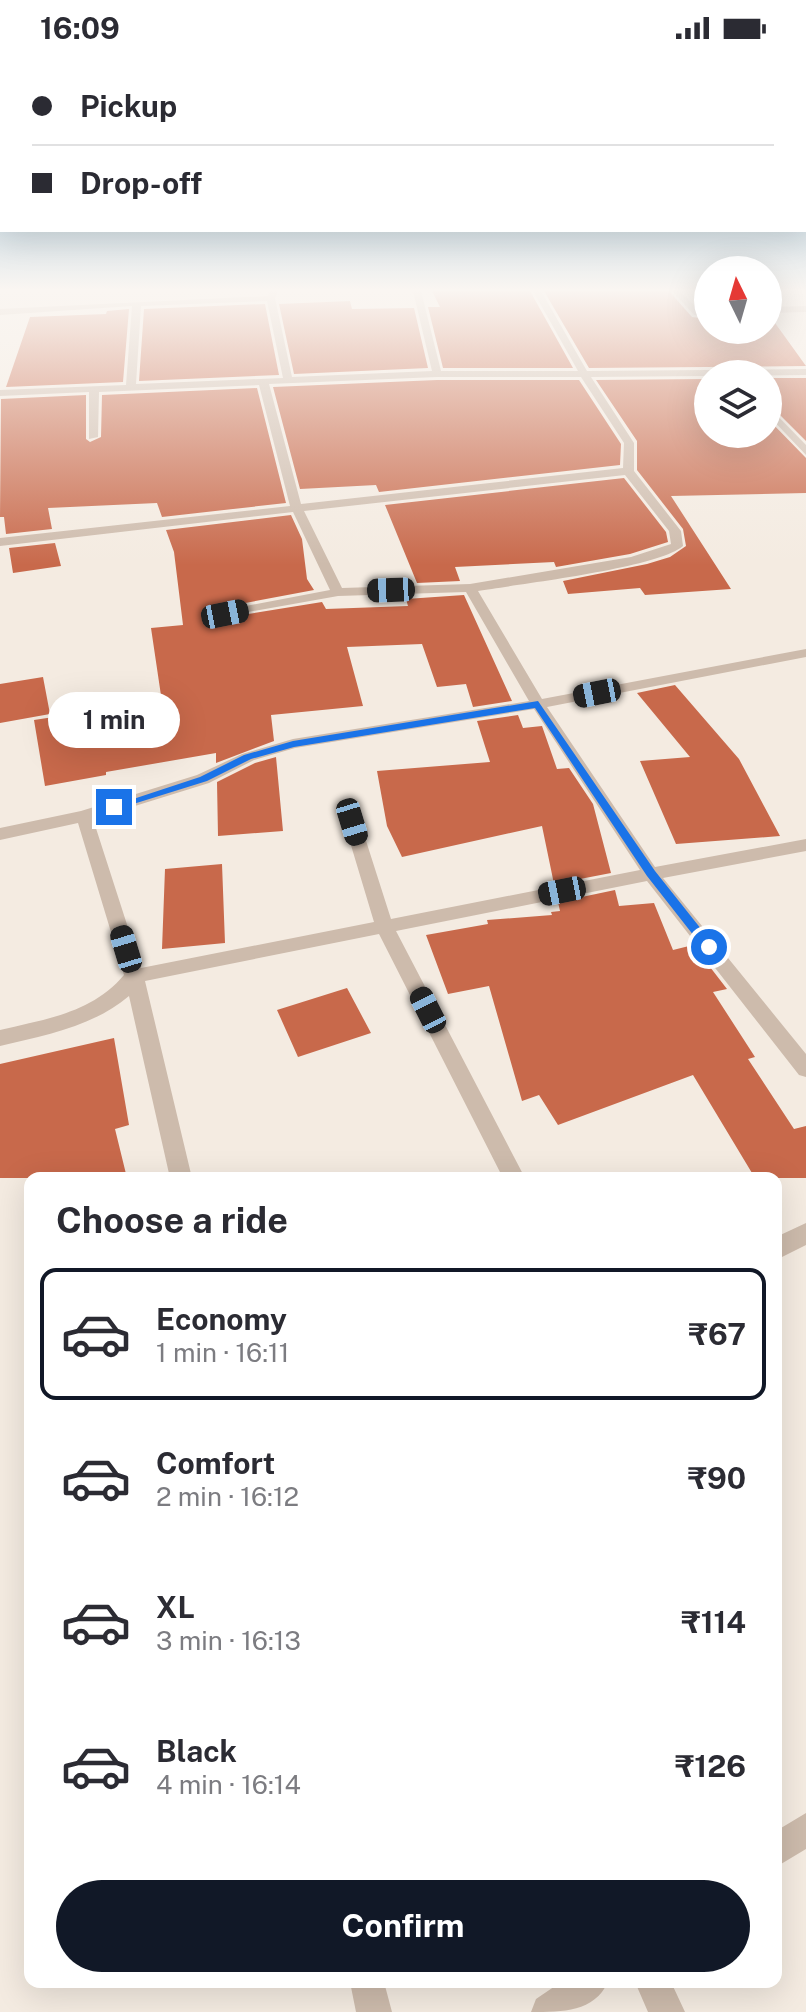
<!DOCTYPE html>
<html lang="en">
<head>
<meta charset="utf-8">
<style>
	:root { --surface:#fff; --page:#f7f7f7; --text:#2b2b33; --muted:#7c7c81; --line:#e1e1e2; --accent:#111827 }
	body { margin:0; font-family:"Public Sans",sans-serif; background:var(--page); color:var(--text); height:100vh; display:flex; flex-direction:column; font-size:30px; white-space:nowrap }
	* { box-sizing:border-box; margin:0 }
	p { font-size:26px; color:var(--muted) }
	.icon { flex:none; width:44px; height:44px; fill:none; stroke:currentColor; stroke-width:2; stroke-linecap:round; stroke-linejoin:round }
	.map { position:relative; flex:1; overflow:hidden }
	.panel { position:absolute; left:24px; top:1116px; width:758px; height:816px; display:flex; flex-direction:column; background:var(--surface); border-radius:16px; box-shadow:0 8px 32px #0002 }
	.panel>* { flex:none }
	.hud { position:absolute; left:0px; top:0px; width:806px; height:176px; box-shadow:0 8px 32px #0002; display:grid; align-content:center; height:176px; padding:0 32px; background:var(--surface) }
	.needle { width:52px; rotate:355deg }
	.buttons { position:absolute; left:694px; top:200px; display:grid; gap:16px }
	.buttons a { display:grid; place-items:center; width:88px; height:88px; border-radius:50%; background:var(--surface); box-shadow:0 8px 32px #0002; font-size:40px }
	.end { position:absolute; width:36px; height:36px; margin:-18px; border:10px solid #1a73e8; background:#fff; box-shadow:0 0 0 4px #fff }
	.from { border-radius:50% }
	.bubble { position:absolute; height:56px; border-radius:28px; background:var(--surface); box-shadow:0 8px 32px #0002; font-size:26px; font-weight:700; line-height:56px; text-align:center }
	.car { position:absolute; width:24px; height:48px; margin:-24px -12px; border-radius:10px; box-shadow:0 0 6px 2px #0007; background:linear-gradient(#222 24%,#8ab4d8 0 40%,#222 0 76%,#8ab4d8 0 86%,#222 0) }
	.hud b { display:flex; align-items:center; gap:28px; height:76px; font-size:30px }
	.hud b+b { border-top:2px solid var(--line) }
	.hud i { width:20px; height:20px; background:var(--text) }
	ul { padding:0; list-style:none }
	li { display:flex; align-items:center; gap:24px; height:132px; margin:0 16px 12px; padding:0 16px; border:4px solid transparent; border-radius:16px }
	li div { flex:1 }
	li b { display:block; font-size:30px }
	li em { font-style:normal; font-weight:700 }
	li.on { border-color:var(--accent) }
	li>.icon { width:72px; height:72px; stroke-width:1.5 }
	h2 { padding:0 32px; font-size:36px; line-height:96px }
	.button { display:flex; gap:16px; margin-top:auto; padding:16px 32px }
	.button a { flex:1; height:92px; border-radius:48px; background:var(--accent); color:#fff; font-size:32px; font-weight:700; line-height:92px; text-align:center }
	.status { display:flex; justify-content:space-between; align-items:center; height:56px; padding:0 40px; background:var(--surface); direction:ltr }
	.status svg { height:22px; fill:currentColor }
	.map>svg:first-child { display:block }
	.building { fill:#c8694b }
	.lines { fill:none; stroke-linecap:round; stroke-linejoin:round }
	.street { fill:#cdbbac; fill-rule:evenodd }
	.route { fill:#1a73e8 }
</style>
</head>
<body>
<div class="status"><b>16:09</b><svg viewBox="0 0 49 12"><path d="M0 12V9h3v3zM5 12V6h3v6zM10 12V3h3v9zM15 12V0h3v12zM26 1h20v11H26zM47 4h2v5h-2z"/></svg></div>
<div class="map">
<svg width="806" height="1956" viewBox="0 0 806 1956">
	<rect width="100%" height="100%" fill="#f4ebe1"/>
	<path class="building" d="M 432,235 L 530,235 L 573,312 L 443,312 L 428,251 L 440,251 Z
		M 544,235 L 669,235 L 692,261 L 708,263 L 708,274 L 768,274 L 770,260 L 806,310 L 589,312 Z
		M 350,245 L 352,253 L 414,252 L 428,312 L 294,318 L 279,248 Z
		M 265,248 L 279,319 L 139,325 L 144,253 Z
		M 129,253 L 123,326 L 6,331 L 30,261 L 106,258 L 107,255 Z
		M 768,322 L 806,322 L 806,385 L 768,347 Z
		M 708,323 L 708,378 L 768,378 L 768,363 L 806,402 L 806,437 L 671,440 L 731,533 L 645,539 L 640,532 L 568,538 L 563,525 L 647,508 L 670,501 L 686,490 L 683,473 L 637,414 L 637,385 L 596,324 Z
		M 437,324 L 579,324 L 621,388 L 620,409 L 379,436 L 376,429 L 300,433 L 273,331 Z
		M 257,332 L 286,447 L 162,461 L 157,447 L 48,452 L 52,473 L 6,478 L 4,461 L 0,461 L 1,343 L 86,339 L 86,383 L 90,386 L 101,381 L 102,339 Z
		M 624,422 L 666,476 L 668,486 L 630,498 L 556,511 L 554,506 L 455,511 L 460,525 L 417,527 L 385,449 Z
		M 291,459 L 302,483 L 307,523 L 314,534 L 224,551 L 215,557 L 218,563 L 322,546 L 326,553 L 408,550 L 406,543 L 464,539 L 512,645 L 473,651 L 466,628 L 437,631 L 422,588 L 347,591 L 363,650 L 271,659 L 274,685 L 216,707 L 216,697 L 106,716 L 106,719 L 45,730 L 34,664 L 80,657 L 81,666 L 163,653 L 151,572 L 183,569 L 174,496 L 166,474 Z
		M 55,487 L 61,510 L 13,517 L 9,492 Z
		M 43,621 L 50,658 L 0,667 L 0,628 Z
		M 675,629 L 739,703 L 780,780 L 676,788 L 640,705 L 690,701 L 637,637 Z
		M 518,659 L 523,672 L 542,670 L 557,713 L 569,712 L 593,748 L 611,817 L 554,828 L 542,770 L 402,801 L 387,770 L 377,715 L 490,706 L 477,665 Z
		M 276,701 L 283,775 L 218,780 L 217,726 L 255,707 Z
		M 222,808 L 225,887 L 162,893 L 165,813 Z
		M 615,834 L 619,850 L 654,847 L 673,894 L 693,889 L 727,933 L 713,936 L 755,1001 L 748,1003 L 794,1073 L 806,1070 L 806,1122 L 755,1122 L 693,1019 L 558,1069 L 539,1039 L 522,1045 L 489,930 L 448,938 L 426,879 L 488,868 L 487,864 L 552,859 L 551,856 L 560,855 L 558,846 Z
		M 347,932 L 371,977 L 298,1001 L 277,954 Z
		M 114,982 L 129,1069 L 115,1073 L 127,1122 L 0,1122 L 0,1008 Z"/>
	<g class="lines">
		<path class="street" d="M 270,235 L 278,235 L 275,242 L 292,321 L 432,315 L 413,235 L 421,235 L 441,315 L 578,315 L 533,235 L 541,235 L 587,315 L 806,313 L 806,319 L 591,321 L 634,387 L 634,415 L 681,475 L 683,490 C 658,512 519,528 478,535 L 542,643 L 806,593 L 806,601 L 547,651 L 655,811 L 806,783 L 806,795 L 663,822 L 806,998 L 806,1021 L 799,1019 L 647,825 L 396,875 L 525,1122 L 503,1122 L 379,878 L 145,925 L 192,1122 L 170,1122 L 129,940 C 92,971 46,979 0,990 L 0,974 C 46,963 92,957 124,919 L 78,767 L 0,784 L 0,772 L 81,755 L 197,719 L 242,698 L 293,683 L 529,645 L 466,536 L 338,540 L 220,561 L 218,558 L 225,554 L 330,534 L 293,456 L 0,490 L 0,482 L 290,450 L 259,329 L 99,336 L 98,381 L 89,383 L 89,336 L 0,340 L 0,334 L 126,329 L 132,250 L 0,259 L 0,253 L 268,240 ZM 267,245 L 283,322 L 136,328 L 141,250 ZM 437,321 L 581,321 L 624,387 L 623,412 L 301,448 L 269,328 ZM 625,419 L 669,475 L 671,488 L 631,501 L 470,528 L 342,532 L 304,455 ZM 534,653 L 640,814 L 391,863 L 360,766 L 352,761 L 344,766 L 374,866 L 141,912 L 93,763 L 209,727 L 254,704 L 295,692 Z
			M 672,235 L 680,235 L 699,254 L 708,254 L 708,260 L 694,259 Z
			M 806,250 L 806,256 L 768,257 L 768,251 Z
			M 768,350 L 806,389 L 806,399 L 768,359 Z
			M 806,1167 L 806,1189 L 776,1204 L 776,1181 Z
			M 806,1757 L 806,1793 L 776,1811 L 776,1775 Z
			M 350,1926 L 384,1926 L 392,1956 L 356,1956 Z
			M 561,1926 L 608,1926 C 594,1956 563,1956 531,1956 L 536,1943 Z
			M 635,1926 L 671,1926 L 685,1956 L 648,1956 Z"/>
	</g>
	<linearGradient id="sky" x2="0" y2="1"><stop stop-color="#7eb2d2"/><stop offset="0.46" stop-color="#faf6f2"/><stop offset="1" stop-color="#faf6f2" stop-opacity="0"/></linearGradient>
	<rect width="806" height="509" fill="url(#sky)"/>
	<path class="route" d="M 538,645 L 655,815 L 713,888 L 713,894 L 705,894 L 647,820 L 535,652 L 294,691 L 251,703 L 207,725 L 114,754 L 109,751 L 200,721 L 244,699 L 293,685 Z"/>
</svg>
<div class="buttons">
<a><svg class="needle" viewBox="-14 -14 28 28"><path d="M0-13l5 13h-10z" fill="#e53935"/><path d="M0 13l5-13h-10z" fill="#7c7c81"/></svg></a>
<a><svg class="icon" aria-label="layers" viewBox="0 0 24 24"><path d="M12 4l9 5-9 5-9-5zM3 14l9 5 9-5"/></svg></a>
</div>
<i class="end from" style="left:709px;top:891px"></i>
<i class="end" style="left:114px;top:751px"></i>
<div class="bubble" style="left:48px;top:636px;width:132px">1 min</div>
<i class="car" style="left:391px;top:534px;rotate:268deg"></i>
<i class="car" style="left:225px;top:558px;rotate:79deg"></i>
<i class="car" style="left:597px;top:637px;rotate:259deg"></i>
<i class="car" style="left:352px;top:766px;rotate:163deg"></i>
<i class="car" style="left:562px;top:835px;rotate:259deg"></i>
<i class="car" style="left:126px;top:893px;rotate:343deg"></i>
<i class="car" style="left:428px;top:954px;rotate:333deg"></i>
<div class="hud">
<b><i class="from"></i>Pickup</b>
<b><i></i>Drop-off</b>
</div>
<section class="panel">
<h2>Choose a ride</h2>
<ul>
<li class="on"><svg class="icon" aria-label="car" viewBox="0 0 24 24"><path d="M5 17H2v-5l4-1 3-4h7l3 4 3 1v5h-3M9 17h6M6 11h13"/><circle cx="7" cy="17" r="2"/><circle cx="17" cy="17" r="2"/></svg><div><b>Economy</b><p>1 min · 16:11</p></div><em>₹67</em></li>
<li><svg class="icon" aria-label="car" viewBox="0 0 24 24"><path d="M5 17H2v-5l4-1 3-4h7l3 4 3 1v5h-3M9 17h6M6 11h13"/><circle cx="7" cy="17" r="2"/><circle cx="17" cy="17" r="2"/></svg><div><b>Comfort</b><p>2 min · 16:12</p></div><em>₹90</em></li>
<li><svg class="icon" aria-label="car" viewBox="0 0 24 24"><path d="M5 17H2v-5l4-1 3-4h7l3 4 3 1v5h-3M9 17h6M6 11h13"/><circle cx="7" cy="17" r="2"/><circle cx="17" cy="17" r="2"/></svg><div><b>XL</b><p>3 min · 16:13</p></div><em>₹114</em></li>
<li><svg class="icon" aria-label="car" viewBox="0 0 24 24"><path d="M5 17H2v-5l4-1 3-4h7l3 4 3 1v5h-3M9 17h6M6 11h13"/><circle cx="7" cy="17" r="2"/><circle cx="17" cy="17" r="2"/></svg><div><b>Black</b><p>4 min · 16:14</p></div><em>₹126</em></li>
</ul>
<div class="button"><a>Confirm</a></div>
</section>
</div>
</body>
</html>
